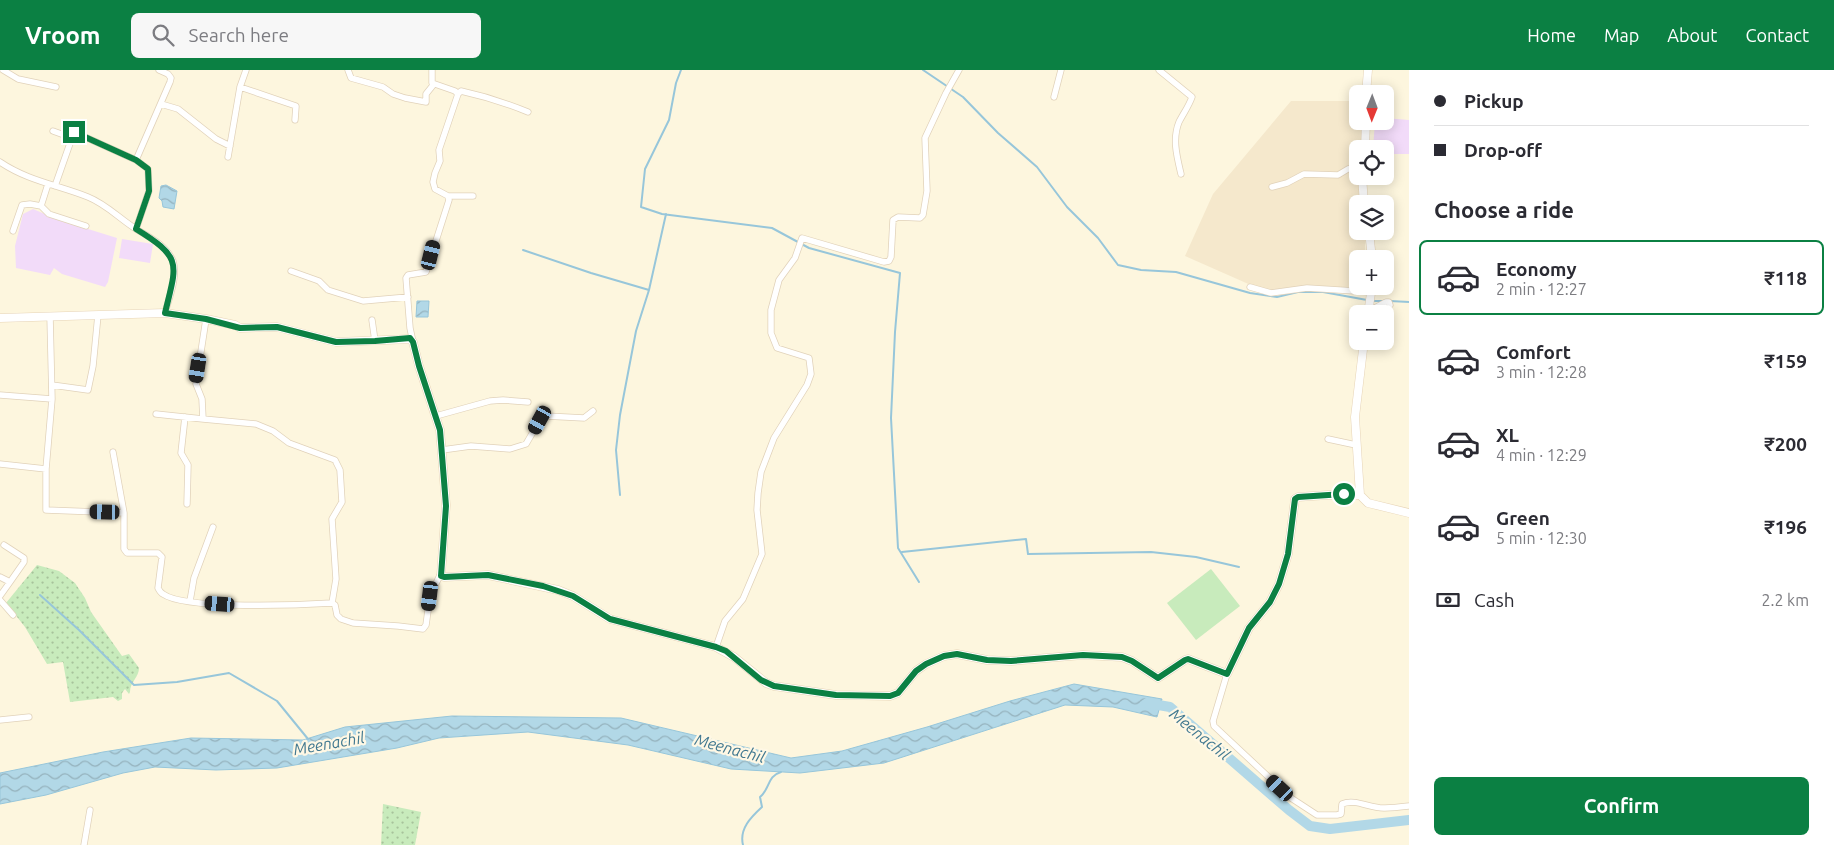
<!DOCTYPE html>
<html lang="en">
<head>
<meta charset="utf-8">
<style>
	:root { --surface:#fff; --page:#f7f7f7; --text:#2b2b33; --muted:#7c7c81; --line:#e1e1e2; --accent:#0b8043 }
	body { margin:0; font-family:Ubuntu,sans-serif; background:var(--page); color:var(--text); height:100vh; display:flex; flex-direction:column; font-size:19px; white-space:nowrap }
	* { box-sizing:border-box; margin:0 }
	p { font-size:16px; color:var(--muted) }
	.icon { flex:none; width:28px; height:28px; fill:none; stroke:currentColor; stroke-width:2; stroke-linecap:round; stroke-linejoin:round }
	.map { position:relative; flex:1; overflow:hidden }
	.details { display:flex; flex-direction:column; background:var(--surface); width:425px }
	.details>* { flex:none }
	.guide { display:grid; align-content:center; height:110px; padding:0 25px; background:var(--surface) }
	.needle { width:32px; rotate:181deg }
	.buttons { position:absolute; left:1349px; top:15px; display:grid; gap:10px }
	.buttons a { display:grid; place-items:center; width:45px; height:45px; border-radius:8px; background:var(--surface); box-shadow:0 2px 12px #0003; font-size:25px }
	.end { position:absolute; width:22px; height:22px; margin:-11px; border:6px solid #0b8043; background:#fff; box-shadow:0 0 0 2px #fff }
	.from { border-radius:50% }
	.car { position:absolute; width:15px; height:30px; margin:-15px -8px; border-radius:6px; box-shadow:0 0 4px 1px #0007; background:linear-gradient(#222 24%,#8ab4d8 0 40%,#222 0 76%,#8ab4d8 0 86%,#222 0) }
	.guide b { display:flex; align-items:center; gap:18px; height:48px; font-size:19px }
	.guide b+b { border-top:1px solid var(--line) }
	.guide i { width:12px; height:12px; background:var(--text) }
	ul { padding:0; list-style:none }
	li { display:flex; align-items:center; gap:15px; height:75px; margin:0 10px 8px; padding:0 15px; border:2px solid transparent; border-radius:8px }
	li div { flex:1 }
	li b { display:block; font-size:19px }
	li em { font-style:normal; font-weight:700 }
	li.selected { border-color:var(--accent) }
	li>.icon { width:45px; height:45px; stroke-width:1.5 }
	h2 { padding:0 25px; font-size:22px; line-height:60px }
	.pay { display:flex; align-items:center; gap:12px; height:55px; padding:0 25px; font-size:19px }
	.pay p { margin-inline-start:auto }
	.action { display:flex; gap:10px; margin-top:auto; padding:10px 25px }
	.action a { flex:1; height:58px; border-radius:8px; background:var(--accent); color:#fff; font-size:20px; font-weight:700; line-height:58px; text-align:center }
	header { display:flex; align-items:center; gap:30px; box-sizing:border-box; height:70px; padding:0 25px; background:var(--accent); color:#fff }
	header strong { font-size:24px }
	nav { display:flex; gap:28px; margin-inline-start:auto; font-size:18px }
	.search { width:350px; height:45px; background:var(--page); display:flex; align-items:center; gap:12px; box-sizing:border-box; padding:0 18px; border-radius:8px; color:var(--muted); font-size:19px }
	main { display:flex; flex:1; min-height:0 }
	.map>svg:first-child { display:block }
	.residential { fill:#f5e8cc }
	.education { fill:#f2dbf9 }
	.green { fill:url(#green-dots) }
	.pitch { fill:#c8ebbc }
	.water { fill:url(#water-waves); stroke:#97c6da }
	.lines { fill:none; stroke-linecap:round; stroke-linejoin:round }
	.stream { stroke:#97c6da; stroke-width:2 }
	.river { stroke:#b2d8e7; stroke-width:10 }
	.minor-casing { stroke:#e1d2ba; stroke-width:7 }
	.secondary-casing { stroke:#e7d4b7; stroke-width:9 }
	.minor { stroke:#fff; stroke-width:5.5 }
	.secondary { stroke:#fff; stroke-width:8 }
	.route { stroke:#0b8043; stroke-width:6 }
	.labels { text-anchor:middle; dominant-baseline:central; stroke-width:4.5; stroke-linejoin:round; paint-order:stroke }
	.water-label { font-size:16px; font-style:italic; fill:#417890; stroke:#fff8e5 }
</style>
</head>
<body>
<header>
<strong>Vroom</strong>
<div class="search"><svg class="icon" aria-label="search" viewBox="0 0 24 24"><circle cx="10" cy="10" r="6"/><path d="M15 15l6 6"/></svg>Search here</div>
<nav><a>Home</a><a>Map</a><a>About</a><a>Contact</a></nav>
</header>
<main>
<div class="map">
<svg width="1409" height="775" viewBox="0 0 1409 775">
	<defs>
		<pattern id="green-dots" width="8" height="8" patternUnits="userSpaceOnUse" patternTransform="scale(1.25)"><rect width="8" height="8" fill="#c8ebbc"/><path d="M2 2h.1M6 6h.1" fill="none" stroke="#a7c29b" stroke-width="1.8" stroke-linecap="round"/></pattern>
		<pattern id="water-waves" width="16" height="10" patternUnits="userSpaceOnUse" patternTransform="scale(1.25)"><rect width="16" height="10" fill="#b2d8e7"/><path d="M0 5q4-4 8 0t8 0" fill="none" stroke="#95b2bd"/></pattern>
	</defs>
	<rect width="100%" height="100%" fill="#fdf6de"/>
	<path class="residential" d="M 1291,31 L 1357,31 L 1358,51 L 1365,51 L 1365,79 L 1358,79 L 1358,106 L 1365,106 L 1365,134 L 1358,134 L 1358,161 L 1365,161 L 1365,189 L 1358,189 L 1358,216 L 1365,216 L 1365,220 L 1262,220 L 1185,186 L 1213,124 Z"/>
	<path class="education" d="M 1385,48 L 1409,50 L 1409,84 L 1385,84 L 1385,79 L 1373,79 L 1375,51 L 1385,51 Z
		M 33,139 L 59,150 L 117,168 L 108,212 L 105,217 L 62,204 L 54,198 L 50,205 L 16,198 L 15,176 L 23,144 Z
		M 122,169 L 153,174 L 150,193 L 119,188 Z"/>
	<path class="green" d="M 37,495 L 59,501 L 75,513 L 85,528 L 91,542 L 122,586 L 129,584 L 139,598 C 139,607 130,612 130,622 L 129,624 L 125,619 L 122,623 L 122,629 L 118,631 L 113,627 L 70,632 L 63,592 L 47,594 L 25,557 L 6,533 Z
		M 383,734 L 421,742 L 415,775 L 381,775 Z"/>
	<path class="pitch" d="M 1211,499 L 1240,536 L 1196,570 L 1167,533 Z"/>
	<path class="water" d="M 166,115 L 177,121 L 174,139 L 163,137 L 162,131 L 159,128 L 161,116 Z
		M 417,231 L 429,231 L 428,247 L 416,247 Z
		M 1074,614 L 1162,629 L 1157,647 L 1113,637 L 1065,635 L 884,693 L 800,703 L 731,699 L 628,675 L 528,662 L 439,668 L 397,678 L 277,698 L 216,700 L 155,697 L 123,703 L 46,725 L 0,734 L 0,703 L 103,682 L 191,668 L 303,670 L 345,657 L 452,646 L 621,648 L 791,688 L 842,681 L 927,657 L 1010,631 Z"/>
	<g class="lines">
		<path class="stream" d="M 681,0 L 676,13 L 669,50 L 645,99 L 641,137 L 662,144 L 772,158 L 809,178 L 900,203 L 895,262 L 891,348 L 898,478 L 919,512
			M 923,0 L 963,27 L 998,63 L 1037,97 L 1067,137 L 1098,168 L 1118,195 L 1141,200 L 1176,202 L 1250,223 L 1277,227 L 1298,222 L 1323,222 L 1367,230
			M 523,180 L 591,203 L 649,220
			M 1372,231 L 1382,231
			M 1390,231 L 1409,232
			M 620,425 L 616,380 L 620,345 L 636,261 L 649,220 L 666,144
			M 902,482 L 1026,469 L 1028,484 L 1151,482 L 1196,487 L 1239,497
			M 40,525 L 79,560 L 134,615 L 177,612 L 229,603 L 277,631 L 308,669
			M 743,775 C 739,759 751,747 762,737 L 760,727 C 770,719 767,706 781,702"/>
		<path class="river" d="M 1147,633 L 1170,637 L 1289,740 L 1310,756 L 1330,759 L 1409,750"/>
		<g class="minor-casing">
			<path id="minor" d="M 3,0 L 18,9 L 56,17
				M 246,0 L 240,17 L 296,36 L 295,50
				M 348,0 L 351,8 L 383,17 L 393,24 L 405,28 L 426,32 L 426,24 L 434,14
				M 1159,0 L 1192,27 C 1189,36 1183,44 1179,52 C 1172,69 1177,87 1181,104
				M 458,24 L 461,21 C 484,26 506,33 528,42
				M 1054,27 L 1061,0
				M 161,34 L 178,39 L 216,69 L 230,76
				M 53,61 L 64,65 L 74,62 L 55,116
				M 74,62 L 136,90 L 148,99 L 149,121 L 136,159
				M 228,87 L 240,17
				M 136,90 L 170,12 L 171,8 L 168,4 L 159,0
				M 0,92 C 28,111 58,115 88,127 C 106,134 120,149 136,159 C 149,167 166,175 173,191 C 178,206 169,228 165,243
				M 48,114 L 41,136 L 49,144 L 86,156
				M 1272,117 L 1287,113 L 1304,104 L 1338,105 L 1348,99 L 1358,97
				M 448,126 L 473,126
				M 13,161 L 22,135 L 30,134 L 41,136
				M 291,201 L 319,211 L 328,220 L 363,231 L 408,227
				M 1250,217 L 1271,223 L 1307,218 L 1371,222
				M 1369,241 L 1386,232 L 1389,232 L 1390,235
				M 50,246 L 52,329 L 46,399 L 46,440 L 124,443
				M 206,249 L 196,314 L 202,329 L 203,349 L 256,354 L 273,361 L 289,373 L 335,390 L 340,400 L 342,432 L 332,449 L 336,509 L 332,533
				M 372,250 L 375,271
				M 413,272 L 410,258 L 406,208 L 408,205 L 426,202 L 449,130 L 448,126 L 435,119 L 433,112 L 435,103 L 440,91 L 439,80 L 458,24 L 455,21 L 432,13 L 432,0
				M 52,315 L 88,320 L 93,296 L 98,245
				M 0,325 L 52,329
				M 156,344 L 203,349
				M 436,346 L 490,331 L 503,330 L 528,332
				M 185,347 L 181,383 L 188,395 L 187,434
				M 1328,369 L 1356,375
				M 442,380 L 471,376 L 510,379 L 526,374 L 540,350 L 546,346 L 584,348 L 593,341
				M 113,382 L 124,443 L 124,479 L 127,483 L 158,483 L 162,487 L 158,518 C 159,520 161,523 163,524 C 185,540 301,535 332,533 L 335,535 L 337,545 L 341,549 L 353,553 L 398,556 L 423,559 L 426,555 L 430,526 L 441,503
				M 0,394 L 46,399
				M 0,507 L 10,512 L 24,492 L 24,488 L 4,475
				M 0,526 L 10,512
				M 0,530 L 13,545
				M 190,531 L 194,508 L 213,457
				M 716,577 L 725,551 L 743,529 L 762,484 L 757,440 L 758,423 L 761,402 L 774,368 L 807,315 L 811,304 L 809,288 L 777,278 L 771,263 L 771,240 L 779,210 L 795,188 L 802,168 L 884,192 L 889,191 L 891,187 L 893,150 L 898,147 L 920,148 L 923,145 L 927,121 L 925,68 L 946,23 L 959,0
				M 1227,604 L 1213,651 L 1214,656 L 1291,728 L 1317,745 L 1337,745 L 1341,744 L 1342,734 C 1355,728 1371,739 1385,738 C 1393,738 1401,737 1409,736
				M 0,650 L 29,647
				M 84,775 L 90,740"/>
		</g>
		<g class="secondary-casing">
			<path id="secondary" d="M 1366,24 L 1368,0
				M 1365,79 L 1366,51
				M 1362,106 L 1364,134
				M 1369,161 L 1372,189
				M 1368,244 L 1372,216
				M 0,248 L 165,243 L 206,249 L 235,255 L 240,258 L 277,257 L 336,272 L 410,269 L 413,272 L 419,296 L 440,360 L 446,435 L 441,505 L 444,507 L 488,505 L 558,520 L 573,526 L 610,549 L 716,577 L 734,587 L 766,613 L 774,616 L 836,625 L 890,626 L 898,623 L 916,601 L 926,594 L 944,586 L 957,584 L 987,590 L 1011,591 L 1083,585 L 1122,587 L 1132,591 L 1158,608 L 1185,590 L 1188,589 L 1227,604 L 1249,558 L 1270,532 L 1279,514 L 1288,484 L 1295,429 L 1298,427 L 1328,425 L 1360,425
				M 1364,271 L 1355,347 L 1360,425 L 1368,433 L 1409,443"/>
		</g>
		<use href="#minor" class="minor"/>
		<use href="#secondary" class="secondary"/>
	</g>
	<g class="lines">
		<path class="route" d="M 74,62 L 136,90 L 148,99 L 149,121 L 136,159 C 183,188 177,193 165,243 L 206,249 L 240,258 L 277,257 L 336,272 L 375,271 L 410,268 L 413,272 L 419,296 L 440,360 L 446,436 L 441,506 L 444,507 L 488,505 L 543,516 L 573,526 L 610,549 L 716,577 L 726,581 L 761,610 L 774,616 L 836,625 L 890,626 L 898,623 L 916,601 L 926,594 L 944,586 L 957,584 L 987,590 L 1011,591 L 1083,585 L 1122,587 L 1132,591 L 1158,608 L 1185,590 L 1188,589 L 1227,604 L 1249,558 L 1270,532 L 1279,514 L 1288,484 L 1295,429 L 1298,427 L 1344,424"/>
	</g>
	<g class="labels">
		<g class="water-label">
			<text transform="translate(1200 664) rotate(39)">Meenachil</text>
			<text transform="translate(329 673) rotate(-10)">Meenachil</text>
			<text transform="translate(730 678) rotate(15)">Meenachil</text>
		</g>
	</g>
</svg>
<div class="buttons">
<a><svg class="needle" viewBox="-14 -14 28 28"><path d="M0-13l5 13h-10z" fill="#e53935"/><path d="M0 13l5-13h-10z" fill="#7c7c81"/></svg></a>
<a><svg class="icon" aria-label="locate" viewBox="0 0 24 24"><circle cx="12" cy="12" r="6"/><path d="M12 2v4M12 18v4M2 12h4M18 12h4"/></svg></a>
<a><svg class="icon" aria-label="layers" viewBox="0 0 24 24"><path d="M12 4l9 5-9 5-9-5zM3 14l9 5 9-5"/></svg></a>
<a>+</a>
<a>−</a>
</div>
<i class="end from" style="left:1344px;top:424px"></i>
<i class="end" style="left:74px;top:62px"></i>
<i class="car" style="left:431px;top:185px;rotate:14deg"></i>
<i class="car" style="left:198px;top:298px;rotate:189deg"></i>
<i class="car" style="left:540px;top:350px;rotate:209deg"></i>
<i class="car" style="left:105px;top:442px;rotate:271deg"></i>
<i class="car" style="left:430px;top:526px;rotate:187deg"></i>
<i class="car" style="left:220px;top:534px;rotate:274deg"></i>
<i class="car" style="left:1280px;top:718px;rotate:313deg"></i>
</div>
<section class="details">
<div class="guide">
<b><i class="from"></i>Pickup</b>
<b><i></i>Drop-off</b>
</div>
<h2>Choose a ride</h2>
<ul>
<li class="selected"><svg class="icon" aria-label="car" viewBox="0 0 24 24"><path d="M5 17H2v-5l4-1 3-4h7l3 4 3 1v5h-3M9 17h6M6 11h13"/><circle cx="7" cy="17" r="2"/><circle cx="17" cy="17" r="2"/></svg><div><b>Economy</b><p>2 min · 12:27</p></div><em>₹118</em></li>
<li><svg class="icon" aria-label="car" viewBox="0 0 24 24"><path d="M5 17H2v-5l4-1 3-4h7l3 4 3 1v5h-3M9 17h6M6 11h13"/><circle cx="7" cy="17" r="2"/><circle cx="17" cy="17" r="2"/></svg><div><b>Comfort</b><p>3 min · 12:28</p></div><em>₹159</em></li>
<li><svg class="icon" aria-label="car" viewBox="0 0 24 24"><path d="M5 17H2v-5l4-1 3-4h7l3 4 3 1v5h-3M9 17h6M6 11h13"/><circle cx="7" cy="17" r="2"/><circle cx="17" cy="17" r="2"/></svg><div><b>XL</b><p>4 min · 12:29</p></div><em>₹200</em></li>
<li><svg class="icon" aria-label="car" viewBox="0 0 24 24"><path d="M5 17H2v-5l4-1 3-4h7l3 4 3 1v5h-3M9 17h6M6 11h13"/><circle cx="7" cy="17" r="2"/><circle cx="17" cy="17" r="2"/></svg><div><b>Green</b><p>5 min · 12:30</p></div><em>₹196</em></li>
</ul>
<div class="pay"><svg class="icon" aria-label="cash" viewBox="0 0 24 24"><path d="M3 7h18v10H3z"/><circle cx="12" cy="12" r="2"/></svg>Cash<p>2.2 km</p></div>
<div class="action"><a>Confirm</a></div>
</section>
</main>
</body>
</html>
